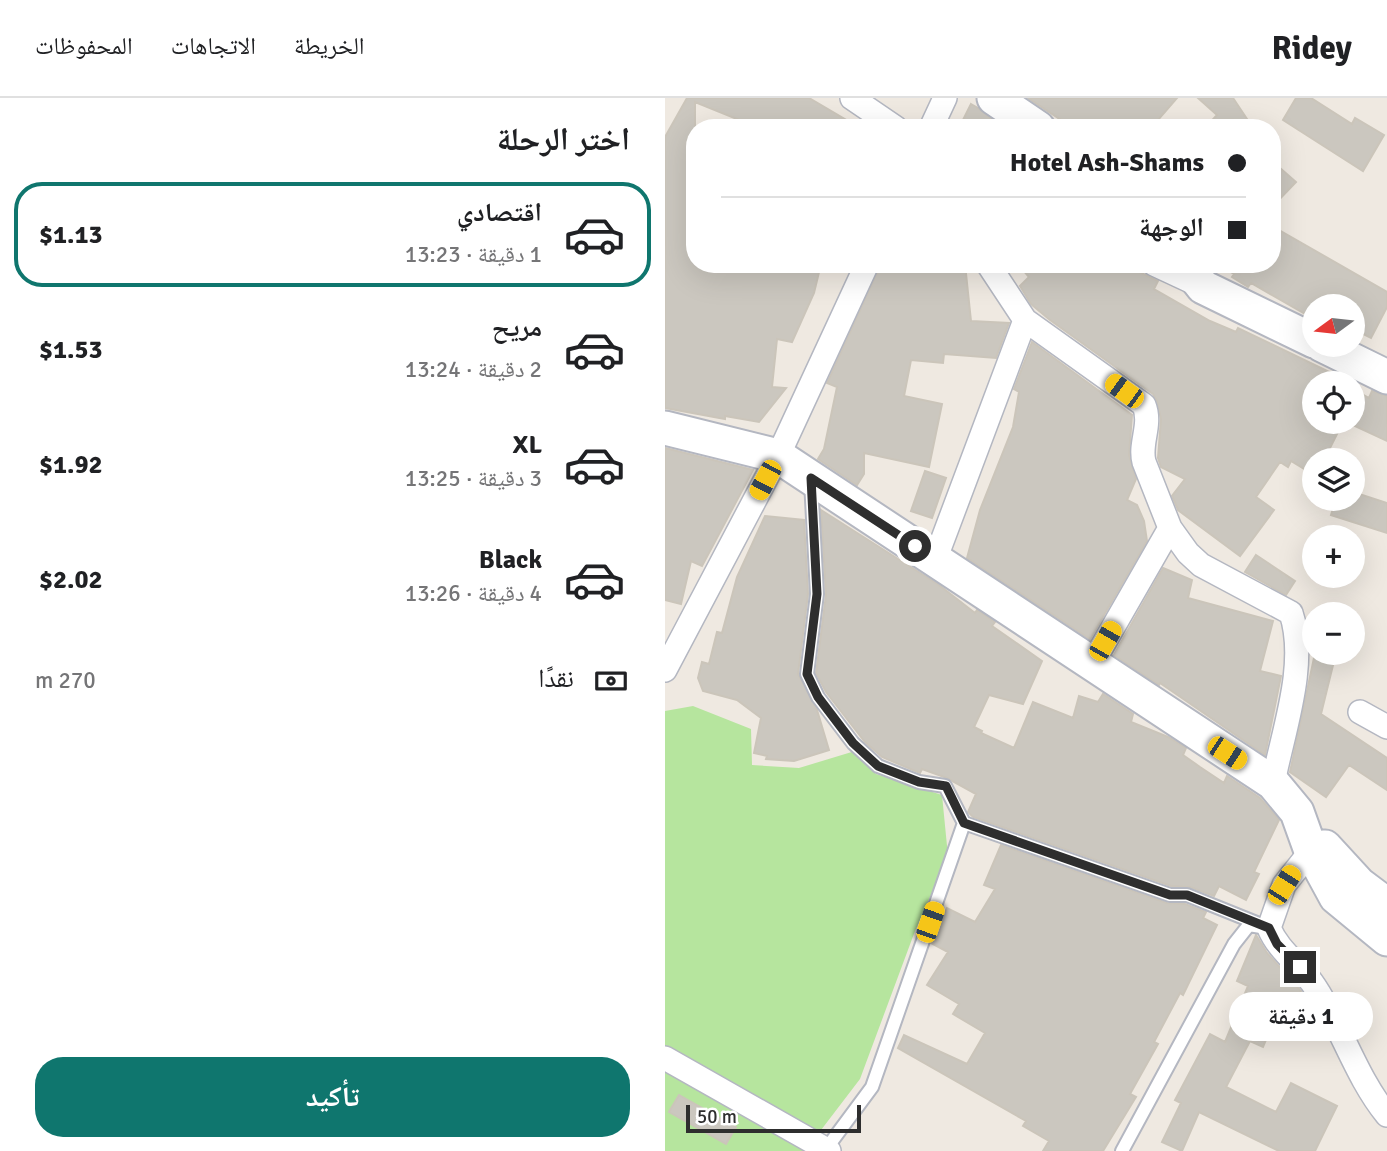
<!DOCTYPE html>
<html lang="ar">
<head>
<meta charset="utf-8">
<style>
	:root { --surface:#fff; --page:#f2f2f2; --text:#202124; --muted:#757577; --line:#e0e0e0; --accent:#0f766e }
	body { margin:0; font-family:Signika,"Noto Naskh Arabic",sans-serif; background:var(--page); color:var(--text); direction:rtl; height:100vh; display:flex; flex-direction:column; font-size:26px; white-space:nowrap }
	* { box-sizing:border-box; margin:0 }
	p { font-size:23px; color:var(--muted) }
	.icon { flex:none; width:38px; height:38px; fill:none; stroke:currentColor; stroke-width:2; stroke-linecap:round; stroke-linejoin:round }
	.map { position:relative; flex:1; overflow:hidden; direction:ltr }
	.details { display:flex; flex-direction:column; background:var(--surface); width:665px }
	.details>* { flex:none }
	.guide { position:absolute; left:21px; top:21px; width:595px; height:154px; border-radius:28px; box-shadow:0 7px 28px #0002; direction:rtl; display:grid; align-content:center; height:154px; padding:0 35px; background:var(--surface) }
	.needle { width:46px; rotate:255deg }
	.buttons { position:absolute; left:637px; top:196px; display:grid; gap:14px }
	.buttons a { display:grid; place-items:center; width:63px; height:63px; border-radius:50%; background:var(--surface); box-shadow:0 7px 28px #0002; font-size:35px }
	.scale { position:absolute; left:21px; bottom:18px; width:175px; box-sizing:border-box; padding-left:7px; border:4px solid #2e2e2e; border-top:0; font-size:19px; line-height:24px; white-space:nowrap; color:#2e2e2e; -webkit-text-stroke:5px #fff; paint-order:stroke }
	.end { position:absolute; width:32px; height:32px; margin:-16px; border:9px solid #2e2e2e; background:#fff; box-shadow:0 0 0 4px #fff }
	.from { border-radius:50% }
	.bubble { position:absolute; height:49px; border-radius:24px; background:var(--surface); box-shadow:0 7px 28px #0002; font-size:23px; font-weight:800; line-height:49px; text-align:center; direction:rtl }
	.car { position:absolute; width:21px; height:42px; margin:-21px -10px; border-radius:9px; box-shadow:0 0 5px 2px #0007; background:linear-gradient(#f5c518 24%,#345 0 40%,#f5c518 0 76%,#345 0 86%,#f5c518 0) }
	.guide b { display:flex; align-items:center; gap:24px; height:66px; font-size:26px }
	.guide b+b { border-top:2px solid var(--line) }
	.guide i { width:18px; height:18px; background:var(--text) }
	ul { padding:0; list-style:none }
	li { display:flex; align-items:center; gap:21px; height:105px; margin:0 14px 10px; padding:0 21px; border:4px solid transparent; border-radius:28px }
	li div { flex:1 }
	li b { display:block; font-size:26px }
	li em { font-style:normal; font-weight:800 }
	li.selected { border-color:var(--accent) }
	li>.icon { width:63px; height:63px; stroke-width:1.5 }
	h2 { padding:0 35px; font-size:32px; line-height:84px }
	.pay { display:flex; align-items:center; gap:18px; height:77px; padding:0 35px; font-size:26px }
	.pay p { margin-inline-start:auto }
	.cta { display:flex; gap:14px; margin-top:auto; padding:14px 35px }
	.cta a { flex:1; height:80px; border-radius:28px; background:var(--accent); color:#fff; font-size:28px; font-weight:800; line-height:80px; text-align:center }
	header { display:flex; align-items:center; gap:42px; box-sizing:border-box; height:98px; padding:0 35px; background:var(--surface); border-bottom:2px solid var(--line) }
	header strong { font-size:33px }
	nav { display:flex; gap:38px; margin-inline-start:auto; font-size:24px }
	main { display:flex; flex:1; min-height:0 }
	.map>svg:first-child { display:block }
	.green { fill:#b6e59e }
	.building { fill:#cbc7bf; stroke:#cbc5ba; stroke-width:2 }
	.lines { fill:none; stroke-linecap:round; stroke-linejoin:round }
	.lane-casing { stroke:#b4b7c1; stroke-width:16 }
	.street-casing { stroke:#b4b7c1; stroke-width:26 }
	.secondary-casing { stroke:#b4b7c1; stroke-width:37 }
	.lane { stroke:#fff; stroke-width:12 }
	.street { stroke:#fff; stroke-width:23 }
	.secondary { stroke:#fff; stroke-width:33 }
	.route { stroke:#2e2e2e; stroke-width:9 }
</style>
</head>
<body>
<header>
<strong>Ridey</strong>
<nav><a>الخريطة</a><a>الاتجاهات</a><a>المحفوظات</a></nav>
</header>
<main>
<div class="map">
<svg width="722" height="1053" viewBox="0 0 722 1053">
	<rect width="100%" height="100%" fill="#efe9e1"/>
	<path class="green" d="M 28,608 L 86,631 L 87,667 L 134,670 L 190,653 L 211,676 L 277,697 L 283,758 L 250,833 L 195,981 L 140,1053 L 0,1053 L 0,613 Z"/>
	<path class="building" d="M 22,0 L 144,0 L 195,30 L 94,30 L 30,4 L 30,166 L 156,166 L 149,195 L 127,244 L 112,241 L 107,289 L 121,290 L 94,324 L 60,318 L 60,321 L 0,310 L 0,39 Z
		M 363,0 L 512,0 L 486,30 L 408,30 Z
		M 533,0 L 568,0 L 588,30 L 540,30 L 552,17 Z
		M 631,0 L 646,0 L 687,26 L 690,20 L 719,37 L 698,73 L 618,22 Z
		M 306,6 L 313,10 L 338,30 L 294,30 Z
		M 607,63 L 631,84 L 607,109 Z
		M 607,128 L 722,194 L 722,209 L 706,240 L 688,231 L 688,208 L 649,208 L 649,221 L 586,185 L 583,189 L 567,179 L 569,176 L 551,166 L 607,166 Z
		M 216,166 L 300,166 L 306,223 L 344,225 L 331,260 L 279,256 L 278,265 L 246,262 L 239,298 L 277,306 L 264,369 L 199,355 L 199,376 L 192,387 L 153,361 L 159,351 L 172,289 L 162,285 Z
		M 353,166 L 458,166 L 493,183 L 489,191 L 545,223 L 571,234 L 573,230 L 687,285 L 649,285 L 649,324 L 678,324 L 659,362 L 649,362 L 649,377 L 626,363 L 623,369 L 615,364 L 591,399 L 609,412 L 575,458 L 513,412 L 507,398 L 520,381 L 496,369 L 493,360 L 496,321 L 492,303 L 488,296 L 385,222 L 366,206 L 355,188 L 364,179 Z
		M 367,244 L 467,317 L 464,357 L 471,381 L 462,402 L 472,407 L 479,423 L 482,443 L 425,541 L 302,460 L 315,412 L 348,329 L 354,294 L 349,291 Z
		M 688,291 L 704,300 L 707,293 L 722,298 L 722,343 L 688,327 Z
		M 0,350 L 88,372 L 37,468 L 26,463 L 16,506 L 0,502 Z
		M 260,373 L 281,380 L 267,420 L 246,413 Z
		M 688,394 L 722,405 L 722,435 L 666,417 L 671,401 L 688,401 Z
		M 156,412 L 274,487 L 310,515 L 312,512 L 330,524 L 327,528 L 377,563 L 358,606 L 324,597 L 309,629 L 317,633 L 316,635 L 349,650 L 368,604 L 408,620 L 414,598 L 433,604 L 438,596 L 468,616 L 466,624 L 503,639 L 521,650 L 518,657 L 535,669 L 559,685 L 562,678 L 595,700 L 614,722 L 589,774 L 594,776 L 581,802 L 554,788 L 549,798 L 525,789 L 506,788 L 308,719 L 303,714 L 311,696 L 282,680 L 257,671 L 255,675 L 217,659 L 200,644 L 161,594 L 151,575 L 161,497 Z
		M 100,418 L 139,422 L 143,496 L 133,576 L 152,612 L 164,652 L 129,663 L 101,661 L 102,658 L 89,655 L 96,620 L 72,602 L 38,593 L 33,580 L 37,564 L 44,566 L 52,534 L 57,535 L 72,479 Z
		M 591,457 L 630,483 L 621,497 L 580,474 Z
		M 498,470 L 527,482 L 523,500 L 608,523 L 595,573 L 616,578 L 600,657 L 495,585 L 494,587 L 449,557 Z
		M 650,555 L 671,555 L 656,616 L 722,660 L 722,692 L 684,667 L 661,699 L 625,674 Z
		M 336,747 L 502,805 L 520,806 L 541,814 L 538,820 L 552,827 L 518,897 L 515,895 L 489,944 L 493,946 L 465,996 L 471,999 L 438,1053 L 378,1053 L 384,1043 L 358,1028 L 361,1023 L 233,950 L 239,937 L 302,966 L 320,935 L 288,916 L 294,906 L 262,887 L 283,854 L 266,845 L 282,810 L 310,824 L 330,791 L 319,787 Z
		M 591,837 L 602,855 L 636,893 L 628,905 L 618,901 L 598,949 L 585,943 L 561,989 L 611,1014 L 626,985 L 672,1008 L 650,1053 L 614,1053 L 534,1014 L 517,1053 L 497,1044 L 516,1005 L 510,1002 L 545,936 L 560,944 L 583,888 L 572,883 Z
		M 14,997 L 71,1029 L 61,1046 L 4,1014 Z"/>
	<g class="lines">
		<g class="lane-casing">
			<path id="lane" d="M 146,383 L 152,496 L 142,576 L 153,599 L 188,645 L 213,668 L 254,684 L 280,688 L 299,725 L 505,797 L 522,797 L 604,830
				M 161,1051 L 207,989 L 299,725
				M 457,1053 L 569,846 L 584,827 L 596,829"/>
		</g>
		<g class="street-casing">
			<path id="street" d="M 187,0 L 231,30
				M 266,30 L 280,0
				M 323,166 L 360,222 L 479,307 C 487,327 474,345 479,364 L 505,430 L 523,455 L 536,467 L 626,515 C 643,566 618,633 608,685
				M 489,166 L 534,187
				M 270,462 L 360,222
				M 427,566 L 505,430
				M 0,572 L 113,358 L 202,166
				M 695,614 L 722,629
				M 646,753 L 619,787 L 604,830 C 614,854 636,867 650,889 C 677,930 691,979 722,1017
				M 0,960 L 164,1053"/>
		</g>
		<g class="secondary-casing">
			<path id="secondary" d="M 329,0 L 373,30
				M 520,166 L 538,189 L 649,243
				M 657,247 L 722,279
				M 0,330 L 113,358 L 608,685 L 632,714 L 646,753 L 671,799 L 722,841
				M 651,750 L 660,749 L 694,786 L 722,807"/>
		</g>
		<use href="#lane" class="lane"/>
		<use href="#street" class="street"/>
		<use href="#secondary" class="secondary"/>
	</g>
	<g class="lines">
		<path class="route" d="M 250,448 L 146,380 L 152,496 L 142,576 L 153,599 L 188,645 L 213,668 L 254,684 L 281,688 L 299,725 L 505,797 L 522,797 L 604,830 L 612,846 L 635,869"/>
	</g>
</svg>
<div class="buttons">
<a><svg class="needle" viewBox="-14 -14 28 28"><path d="M0-13l5 13h-10z" fill="#e53935"/><path d="M0 13l5-13h-10z" fill="#757577"/></svg></a>
<a><svg class="icon" aria-label="locate" viewBox="0 0 24 24"><circle cx="12" cy="12" r="6"/><path d="M12 2v4M12 18v4M2 12h4M18 12h4"/></svg></a>
<a><svg class="icon" aria-label="layers" viewBox="0 0 24 24"><path d="M12 4l9 5-9 5-9-5zM3 14l9 5 9-5"/></svg></a>
<a>+</a>
<a>−</a>
</div>
<div class="scale">50 m</div>
<i class="end from" style="left:250px;top:448px"></i>
<i class="end" style="left:635px;top:869px"></i>
<div class="bubble" style="left:564px;top:894px;width:144px">1 دقيقة</div>
<i class="car" style="left:459px;top:293px;rotate:306deg"></i>
<i class="car" style="left:100px;top:382px;rotate:208deg"></i>
<i class="car" style="left:440px;top:543px;rotate:30deg"></i>
<i class="car" style="left:562px;top:655px;rotate:123deg"></i>
<i class="car" style="left:619px;top:787px;rotate:32deg"></i>
<i class="car" style="left:265px;top:824px;rotate:19deg"></i>
<div class="guide">
<b><i class="from"></i>Hotel Ash-Shams</b>
<b><i></i>الوجهة</b>
</div>
</div>
<section class="details">
<h2>اختر الرحلة</h2>
<ul>
<li class="selected"><svg class="icon" aria-label="car" viewBox="0 0 24 24"><path d="M5 17H2v-5l4-1 3-4h7l3 4 3 1v5h-3M9 17h6M6 11h13"/><circle cx="7" cy="17" r="2"/><circle cx="17" cy="17" r="2"/></svg><div><b>اقتصادي</b><p>1 دقيقة · 13:23</p></div><em>$1.13</em></li>
<li><svg class="icon" aria-label="car" viewBox="0 0 24 24"><path d="M5 17H2v-5l4-1 3-4h7l3 4 3 1v5h-3M9 17h6M6 11h13"/><circle cx="7" cy="17" r="2"/><circle cx="17" cy="17" r="2"/></svg><div><b>مريح</b><p>2 دقيقة · 13:24</p></div><em>$1.53</em></li>
<li><svg class="icon" aria-label="car" viewBox="0 0 24 24"><path d="M5 17H2v-5l4-1 3-4h7l3 4 3 1v5h-3M9 17h6M6 11h13"/><circle cx="7" cy="17" r="2"/><circle cx="17" cy="17" r="2"/></svg><div><b>XL</b><p>3 دقيقة · 13:25</p></div><em>$1.92</em></li>
<li><svg class="icon" aria-label="car" viewBox="0 0 24 24"><path d="M5 17H2v-5l4-1 3-4h7l3 4 3 1v5h-3M9 17h6M6 11h13"/><circle cx="7" cy="17" r="2"/><circle cx="17" cy="17" r="2"/></svg><div><b>Black</b><p>4 دقيقة · 13:26</p></div><em>$2.02</em></li>
</ul>
<div class="pay"><svg class="icon" aria-label="cash" viewBox="0 0 24 24"><path d="M3 7h18v10H3z"/><circle cx="12" cy="12" r="2"/></svg>نقدًا<p>270 m</p></div>
<div class="cta"><a>تأكيد</a></div>
</section>
</main>
</body>
</html>
